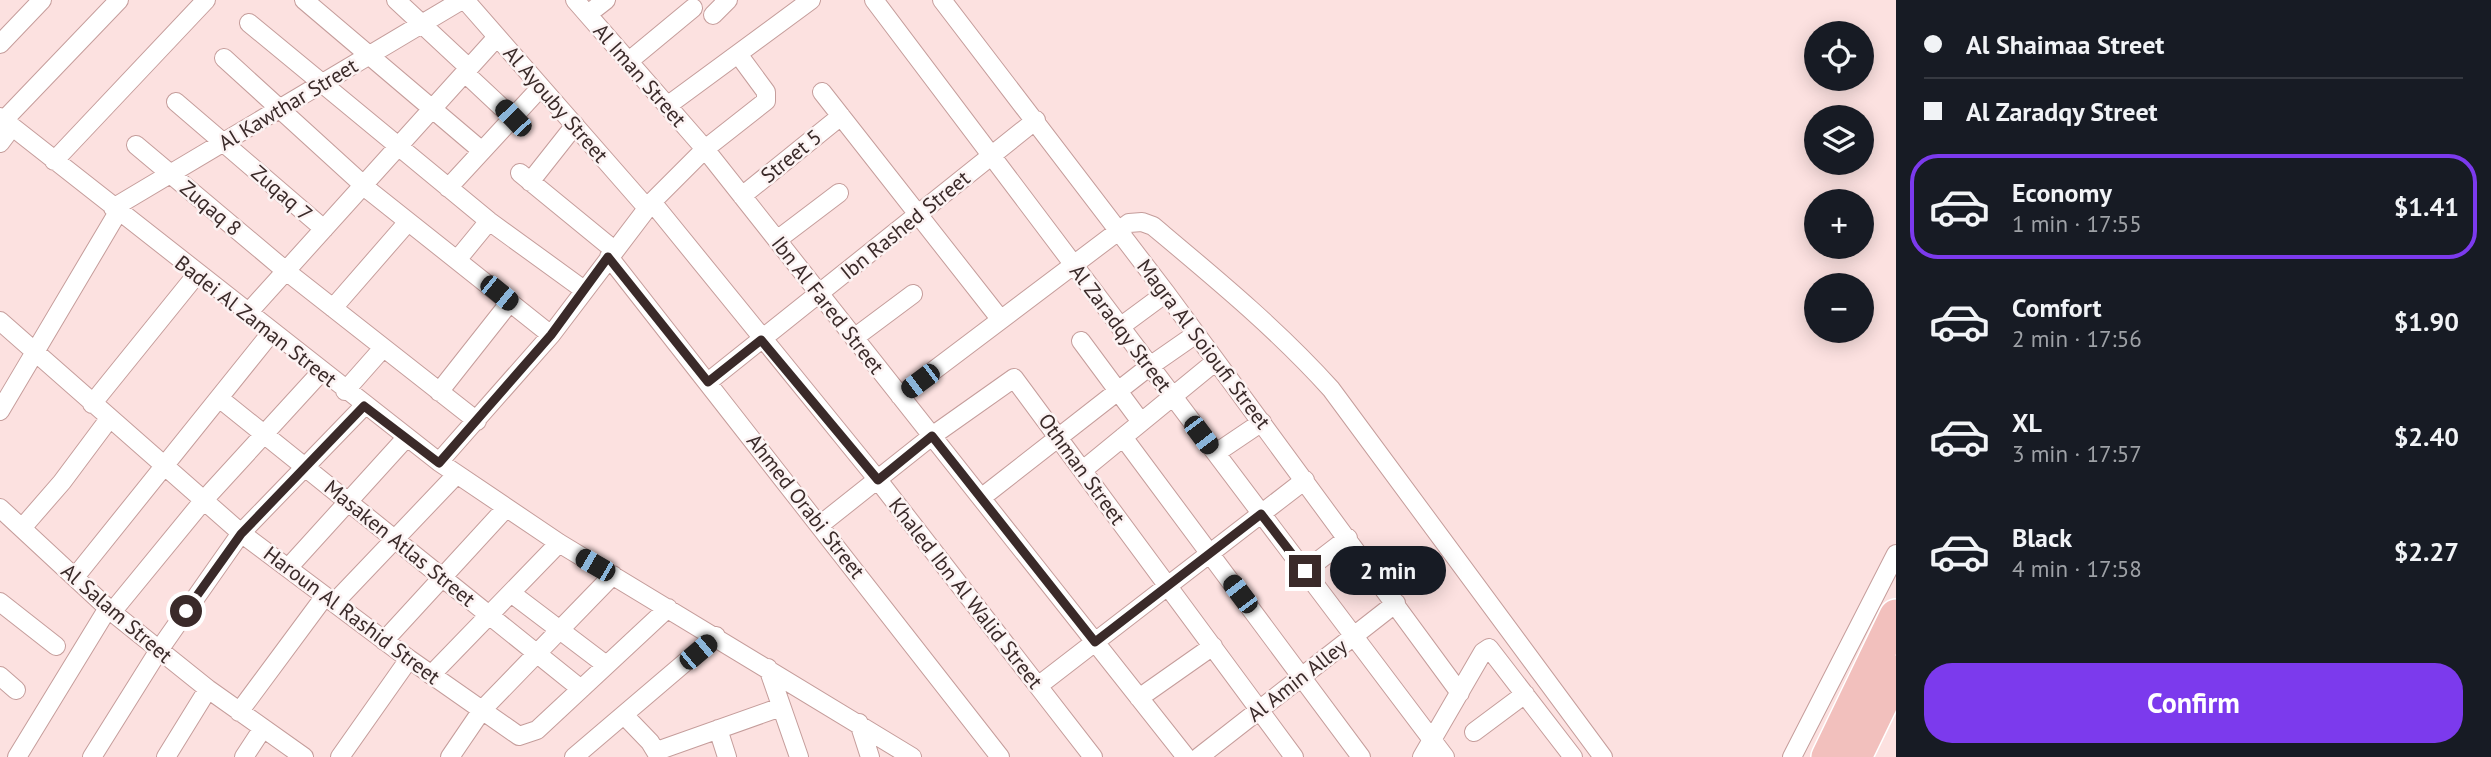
<!DOCTYPE html>
<html lang="en">
<head>
<meta charset="utf-8">
<style>
	:root { --surface:#171b24; --page:#20242c; --text:#f1f3f6; --muted:#9ea1a6; --line:#363941; --accent:#7c3aed }
	body { margin:0; font-family:"PT Sans",sans-serif; background:var(--page); color:var(--text); height:100vh; display:flex; flex-direction:column; font-size:26px; white-space:nowrap }
	* { box-sizing:border-box; margin:0 }
	p { font-size:23px; color:var(--muted) }
	.icon { flex:none; width:38px; height:38px; fill:none; stroke:currentColor; stroke-width:2; stroke-linecap:round; stroke-linejoin:round }
	.map { position:relative; flex:1; overflow:hidden }
	.panel { display:flex; flex-direction:column; background:var(--surface); width:595px }
	.panel>* { flex:none }
	.banner { display:grid; align-content:center; height:154px; padding:0 28px; background:var(--surface) }
	.tools { position:absolute; left:1804px; top:21px; display:grid; gap:14px }
	.tools a { display:grid; place-items:center; width:70px; height:70px; border-radius:50%; background:var(--surface); box-shadow:0 4px 18px #0003; font-size:35px }
	.end { position:absolute; width:32px; height:32px; margin:-16px; border:9px solid #3a2a29; background:#fff; box-shadow:0 0 0 4px #fff }
	.from { border-radius:50% }
	.bubble { position:absolute; height:49px; border-radius:24px; background:var(--surface); box-shadow:0 4px 18px #0003; font-size:23px; font-weight:800; line-height:49px; text-align:center }
	.car { position:absolute; width:21px; height:42px; margin:-21px -10px; border-radius:9px; box-shadow:0 0 5px 2px #0007; background:linear-gradient(#222 24%,#8ab4d8 0 40%,#222 0 76%,#8ab4d8 0 86%,#222 0) }
	.banner b { display:flex; align-items:center; gap:24px; height:66px; font-size:26px }
	.banner b+b { border-top:2px solid var(--line) }
	.banner i { width:18px; height:18px; background:var(--text) }
	ul { padding:0; list-style:none }
	li { display:flex; align-items:center; gap:21px; height:105px; margin:0 14px 10px; padding:0 14px; border:4px solid transparent; border-radius:28px }
	li div { flex:1 }
	li b { display:block; font-size:26px }
	li em { font-style:normal; font-weight:800 }
	li.active { border-color:var(--accent) }
	li>.icon { width:63px; height:63px; stroke-width:1.5 }
	.action { display:flex; gap:14px; margin-top:auto; padding:14px 28px }
	.action a { flex:1; height:80px; border-radius:28px; background:var(--accent); color:#fff; font-size:28px; font-weight:800; line-height:80px; text-align:center }
	main { display:flex; flex:1; min-height:0 }
	.map>svg:first-child { display:block }
	.lines { fill:none; stroke-linecap:round; stroke-linejoin:round }
	.street-casing { stroke:#c59d9b; stroke-width:20 }
	.highway-casing { stroke:#fff; stroke-width:36 }
	.street { stroke:#fff; stroke-width:18 }
	.highway { stroke:#f2c0bd; stroke-width:33 }
	.route { stroke:#3a2a29; stroke-width:9 }
	.labels { text-anchor:middle; dominant-baseline:central; stroke-width:5; stroke-linejoin:round; paint-order:stroke }
	.street-label { font-size:21px; fill:#3a2a29; stroke:#fcf3f3 }
</style>
</head>
<body>
<main>
<div class="map">
<svg width="1896" height="757" viewBox="0 0 1896 757">
	<rect width="100%" height="100%" fill="#fce1e0"/>
	<g class="lines">
		<g class="street-casing">
			<path id="street" d="M 304,0 L 482,151
				M 396,0 L 469,68
				M 465,0 L 647,208
				M 575,0 L 705,149 L 1186,757
				M 874,0 L 1445,757
				M 942,0 L 1166,293 L 1460,693
				M 588,14 L 606,0
				M 713,15 L 728,0
				M 249,23 L 489,221 L 584,290
				M 0,44 L 42,0
				M 224,58 L 371,192 L 551,335
				M 629,61 L 693,8
				M 465,73 L 513,118
				M 822,92 L 1001,320
				M 176,102 L 324,229
				M 667,106 L 811,0
				M 0,117 L 439,462 L 559,543 L 912,757
				M 4,120 L 119,0
				M 0,143 L 12,127
				M 136,145 L 286,271 L 477,421
				M 54,161 L 206,0
				M 520,173 L 614,250
				M 530,182 L 575,125
				M 448,188 L 541,87
				M 742,196 L 841,116
				M 652,202 L 878,480 L 1093,757
				M 113,208 L 462,0
				M 777,240 L 839,193
				M 609,257 L 1000,757
				M 457,260 L 489,221
				M 333,308 L 407,223
				M 247,314 L 497,37
				M 0,321 L 241,533 L 409,659 L 519,736 L 537,730 L 668,608
				M 1120,327 L 1166,293
				M 854,338 L 913,294
				M 1081,341 L 1141,422
				M 708,382 L 1036,120
				M 345,391 L 383,348
				M 439,392 L 510,302
				M 900,396 L 1129,223 L 1142,222 L 1153,226 C 1215,278 1277,329 1331,389 L 1603,757
				M 219,398 L 581,689
				M 92,404 L 197,274
				M 0,411 L 118,212
				M 1123,437 L 1361,757
				M 1216,453 L 1262,422
				M 439,462 L 551,335 L 652,202 L 705,149 L 766,101 L 766,92 L 738,54
				M 1083,470 L 1216,361
				M 981,498 L 1150,366 L 1196,334
				M 0,508 L 112,612 L 208,689 L 304,757
				M 820,525 L 932,436 L 1014,378 L 1294,757
				M 22,528 L 62,482 L 109,419
				M 288,568 L 405,439
				M 1305,571 L 1348,538
				M 75,577 L 271,333
				M 511,593 L 606,665
				M 0,602 L 56,646
				M 334,603 L 456,475
				M 112,612 L 203,501 L 321,372
				M 384,641 L 506,508
				M 768,668 L 799,757
				M 431,675 L 559,543
				M 0,676 L 16,690
				M 1038,686 L 1305,480
				M 1139,698 L 1213,646
				M 239,712 L 325,596
				M 624,715 L 650,742 L 659,757
				M 859,723 L 870,757
				M 718,729 L 727,757
				M 1474,732 L 1525,694
				M 657,751 L 781,707
				M 17,757 L 108,608
				M 92,757 L 159,650 L 241,533 L 364,406
				M 166,757 L 208,689
				M 244,757 L 263,728
				M 340,757 L 409,659
				M 450,757 L 482,710 L 613,575
				M 574,757 L 716,636
				M 1199,757 L 1396,603
				M 1422,757 L 1483,652 L 1489,648 L 1573,757
				M 1792,757 L 1896,554"/>
		</g>
		<g class="highway-casing">
			<path id="highway" d="M 1828,757 L 1896,616
				M 1855,757 L 1896,672"/>
		</g>
		<use href="#street" class="street"/>
		<use href="#highway" class="highway"/>
	</g>
	<g class="lines">
		<path class="route" d="M 186,611 L 241,534 L 364,406 L 439,463 L 551,335 L 608,257 L 708,382 L 761,340 L 878,480 L 932,436 L 1095,642 L 1261,514 L 1305,571"/>
	</g>
	<g class="labels">
		<g class="street-label">
			<text transform="translate(640 75) rotate(49)">Al Iman Street</text>
			<text transform="translate(288 104) rotate(-31)">Al Kawthar Street</text>
			<text transform="translate(556 104) rotate(49)">Al Ayouby Street</text>
			<text transform="translate(791 156) rotate(-39)">Street 5</text>
			<text transform="translate(282 193) rotate(41)">Zuqaq 7</text>
			<text transform="translate(211 208) rotate(40)">Zuqaq 8</text>
			<text transform="translate(905 225) rotate(-39)">Ibn Rashed Street</text>
			<text transform="translate(828 305) rotate(52)">Ibn Al Fared Street</text>
			<text transform="translate(256 321) rotate(38)">Badei Al Zaman Street</text>
			<text transform="translate(1121 328) rotate(53)">Al Zaradqy Street</text>
			<text transform="translate(1204 344) rotate(53)">Magra Al Soioufi Street</text>
			<text transform="translate(1082 469) rotate(54)">Othman Street</text>
			<text transform="translate(806 506) rotate(52)">Ahmed Orabi Street</text>
			<text transform="translate(400 543) rotate(39)">Masaken Atlas Street</text>
			<text transform="translate(966 593) rotate(52)">Khaled Ibn Al Walid Street</text>
			<text transform="translate(117 613) rotate(41)">Al Salam Street</text>
			<text transform="translate(352 615) rotate(37)">Haroun Al Rashid Street</text>
			<text transform="translate(1297 680) rotate(-38)">Al Amin Alley</text>
		</g>
	</g>
</svg>
<div class="tools">
<a><svg class="icon" aria-label="locate" viewBox="0 0 24 24"><circle cx="12" cy="12" r="6"/><path d="M12 2v4M12 18v4M2 12h4M18 12h4"/></svg></a>
<a><svg class="icon" aria-label="layers" viewBox="0 0 24 24"><path d="M12 4l9 5-9 5-9-5zM3 14l9 5 9-5"/></svg></a>
<a>+</a>
<a>−</a>
</div>
<i class="end from" style="left:186px;top:611px"></i>
<i class="end" style="left:1305px;top:571px"></i>
<div class="bubble" style="left:1330px;top:546px;width:116px">2 min</div>
<i class="car" style="left:513px;top:118px;rotate:316deg"></i>
<i class="car" style="left:499px;top:293px;rotate:129deg"></i>
<i class="car" style="left:920px;top:381px;rotate:233deg"></i>
<i class="car" style="left:1201px;top:435px;rotate:143deg"></i>
<i class="car" style="left:595px;top:565px;rotate:300deg"></i>
<i class="car" style="left:1240px;top:594px;rotate:323deg"></i>
<i class="car" style="left:698px;top:652px;rotate:50deg"></i>
</div>
<section class="panel">
<div class="banner">
<b><i class="from"></i>Al Shaimaa Street</b>
<b><i></i>Al Zaradqy Street</b>
</div>
<ul>
<li class="active"><svg class="icon" aria-label="car" viewBox="0 0 24 24"><path d="M5 17H2v-5l4-1 3-4h7l3 4 3 1v5h-3M9 17h6M6 11h13"/><circle cx="7" cy="17" r="2"/><circle cx="17" cy="17" r="2"/></svg><div><b>Economy</b><p>1 min · 17:55</p></div><em>$1.41</em></li>
<li><svg class="icon" aria-label="car" viewBox="0 0 24 24"><path d="M5 17H2v-5l4-1 3-4h7l3 4 3 1v5h-3M9 17h6M6 11h13"/><circle cx="7" cy="17" r="2"/><circle cx="17" cy="17" r="2"/></svg><div><b>Comfort</b><p>2 min · 17:56</p></div><em>$1.90</em></li>
<li><svg class="icon" aria-label="car" viewBox="0 0 24 24"><path d="M5 17H2v-5l4-1 3-4h7l3 4 3 1v5h-3M9 17h6M6 11h13"/><circle cx="7" cy="17" r="2"/><circle cx="17" cy="17" r="2"/></svg><div><b>XL</b><p>3 min · 17:57</p></div><em>$2.40</em></li>
<li><svg class="icon" aria-label="car" viewBox="0 0 24 24"><path d="M5 17H2v-5l4-1 3-4h7l3 4 3 1v5h-3M9 17h6M6 11h13"/><circle cx="7" cy="17" r="2"/><circle cx="17" cy="17" r="2"/></svg><div><b>Black</b><p>4 min · 17:58</p></div><em>$2.27</em></li>
</ul>
<div class="action"><a>Confirm</a></div>
</section>
</main>
</body>
</html>
